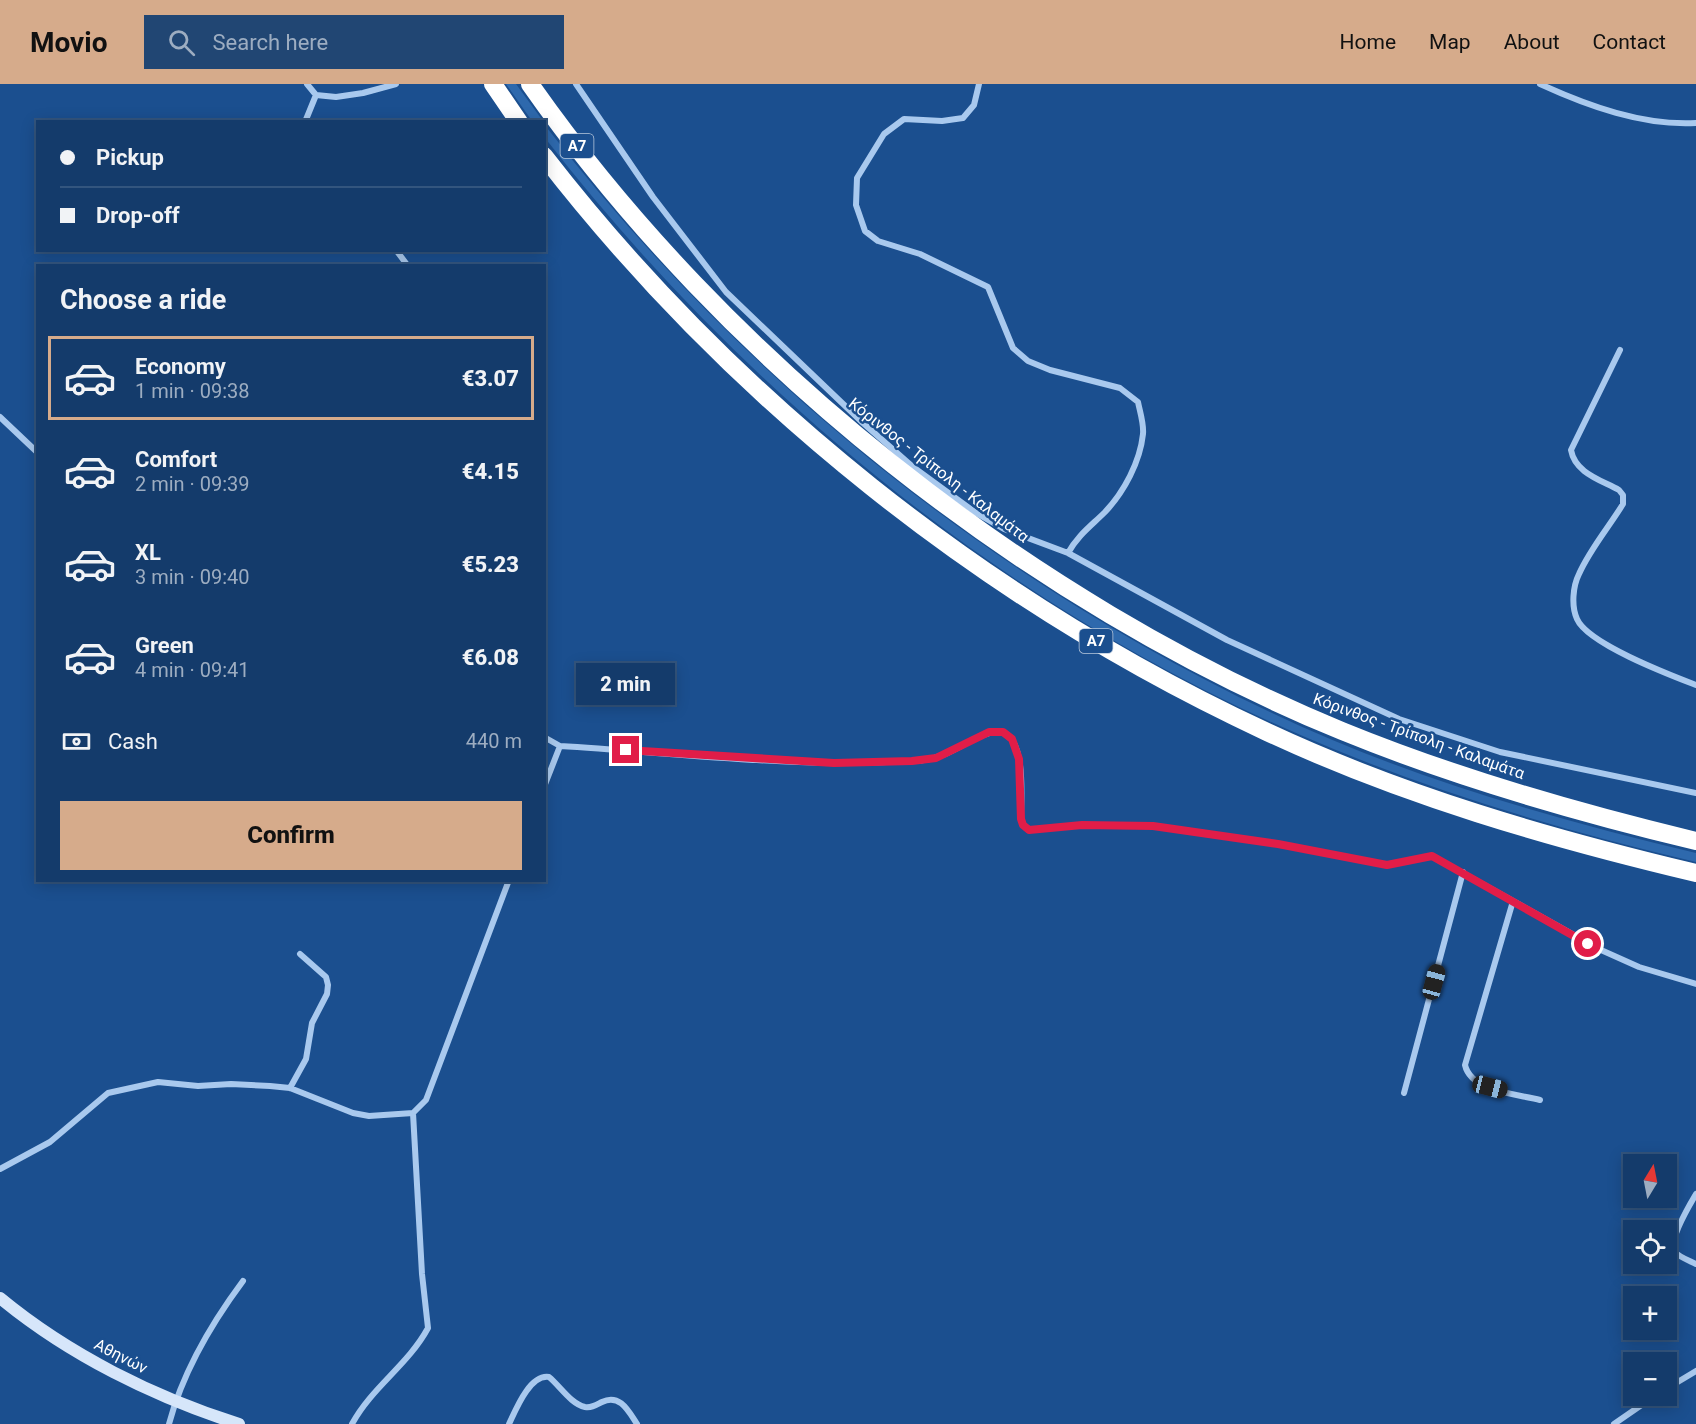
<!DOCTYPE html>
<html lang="en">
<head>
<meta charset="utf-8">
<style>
	:root { --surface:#143b6b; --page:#214673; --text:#f1f3f6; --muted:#9dadc1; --line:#33557e; --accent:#d6ab8b }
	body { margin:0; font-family:Roboto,sans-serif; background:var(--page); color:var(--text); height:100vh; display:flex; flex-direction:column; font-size:22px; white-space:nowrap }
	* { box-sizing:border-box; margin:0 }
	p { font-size:20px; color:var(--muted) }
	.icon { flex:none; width:33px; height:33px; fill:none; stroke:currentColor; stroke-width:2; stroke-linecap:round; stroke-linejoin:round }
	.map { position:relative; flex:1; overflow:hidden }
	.drawer { position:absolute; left:36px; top:180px; width:510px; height:618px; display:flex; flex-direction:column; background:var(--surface); border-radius:0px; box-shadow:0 3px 15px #0003,0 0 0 2px var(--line) }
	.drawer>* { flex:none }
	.top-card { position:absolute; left:36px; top:36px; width:510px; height:132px; border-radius:0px; box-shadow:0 3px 15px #0003,0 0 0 2px var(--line); display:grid; align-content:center; height:132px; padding:0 24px; background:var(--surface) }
	.needle { width:39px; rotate:10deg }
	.buttons { position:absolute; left:1623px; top:1070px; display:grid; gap:12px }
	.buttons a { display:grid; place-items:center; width:54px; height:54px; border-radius:0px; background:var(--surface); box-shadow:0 3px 15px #0003,0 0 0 2px var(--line); font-size:30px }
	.end { position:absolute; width:27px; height:27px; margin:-14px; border:8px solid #e11d48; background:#fff; box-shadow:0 0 0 3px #fff }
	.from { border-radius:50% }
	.bubble { position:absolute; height:42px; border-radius:0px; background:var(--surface); box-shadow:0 3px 15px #0003,0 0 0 2px var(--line); font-size:20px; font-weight:800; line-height:42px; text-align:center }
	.car { position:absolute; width:18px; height:36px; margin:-18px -9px; border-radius:8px; box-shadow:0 0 4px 2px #0007; background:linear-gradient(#222 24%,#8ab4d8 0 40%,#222 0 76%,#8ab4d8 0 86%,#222 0) }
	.top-card b { display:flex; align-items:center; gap:21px; height:57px; font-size:22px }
	.top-card b+b { border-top:2px solid var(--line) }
	.top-card i { width:15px; height:15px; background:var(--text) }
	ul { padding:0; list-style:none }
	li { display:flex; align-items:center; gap:18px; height:84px; margin:0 12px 9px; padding:0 12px; border:3px solid transparent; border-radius:0px }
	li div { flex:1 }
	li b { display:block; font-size:22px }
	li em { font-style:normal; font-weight:800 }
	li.current { border-color:var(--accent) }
	li>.icon { width:54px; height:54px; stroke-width:1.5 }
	h2 { padding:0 24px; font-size:27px; line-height:72px }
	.pay { display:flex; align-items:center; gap:15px; height:66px; padding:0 24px; font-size:22px }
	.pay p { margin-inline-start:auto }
	.cta { display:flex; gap:12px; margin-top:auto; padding:12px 24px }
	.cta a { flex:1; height:69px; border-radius:0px; background:var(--accent); color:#111; font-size:24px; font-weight:800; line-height:69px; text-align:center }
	header { display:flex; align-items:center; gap:36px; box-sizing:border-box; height:84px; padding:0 30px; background:var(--accent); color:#111 }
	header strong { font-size:28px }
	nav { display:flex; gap:33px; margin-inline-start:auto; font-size:21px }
	.search { width:420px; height:54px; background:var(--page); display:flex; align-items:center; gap:15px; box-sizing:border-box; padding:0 21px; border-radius:0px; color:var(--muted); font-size:22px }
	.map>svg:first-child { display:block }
	.green { fill:#2e69ad }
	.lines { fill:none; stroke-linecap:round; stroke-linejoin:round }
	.minor { stroke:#a9c9ee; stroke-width:6 }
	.secondary { stroke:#d6e6fa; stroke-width:12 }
	.motorway { stroke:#fff; stroke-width:18 }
	.route { stroke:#e11d48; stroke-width:8 }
	.labels { text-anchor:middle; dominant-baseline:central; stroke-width:5; stroke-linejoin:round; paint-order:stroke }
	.shield { fill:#1b4f8f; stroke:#bbcadd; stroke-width:1.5 }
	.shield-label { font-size:15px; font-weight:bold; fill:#fff }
	.street-label { font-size:16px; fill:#fff; stroke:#1b4f8f }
</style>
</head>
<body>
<header>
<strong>Movio</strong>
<div class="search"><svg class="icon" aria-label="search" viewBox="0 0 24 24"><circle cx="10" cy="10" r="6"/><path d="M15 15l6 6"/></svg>Search here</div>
<nav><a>Home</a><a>Map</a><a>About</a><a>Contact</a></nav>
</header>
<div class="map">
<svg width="1696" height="1340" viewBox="0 0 1696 1340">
	<rect width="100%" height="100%" fill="#1b4f8f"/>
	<path class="green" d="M 506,0 L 516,0 L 543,37 L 532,37 Z
		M 544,40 C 737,291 986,493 1272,629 C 1406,693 1551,734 1696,769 L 1696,778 C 1573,749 1453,714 1336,666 C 1025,540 750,318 545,54 Z"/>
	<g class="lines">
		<path class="minor" d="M 307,0 L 316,11 L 336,13 L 363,9 L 396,0
			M 576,0 L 653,113 L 726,208 L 863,339 L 913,383 L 976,429 L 1004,445 L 1068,469 L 1227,556 L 1399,635 L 1500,668 L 1696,709
			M 979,0 L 974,21 L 963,34 L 942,37 L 904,35 L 884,50 L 857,94 L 856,121 L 865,147 L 878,157 L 920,170 L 988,203 L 1013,264 L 1028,277 L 1050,286 L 1120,304 L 1138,318 C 1140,328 1144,340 1143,350 C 1140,378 1124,408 1105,428 C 1091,442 1078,451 1068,469
			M 1540,0 C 1588,22 1643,42 1696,39
			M 305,38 L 316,11
			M 396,166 L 408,182
			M 1620,266 L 1571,366 C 1575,389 1601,396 1619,406 L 1623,411 L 1623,420 C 1609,443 1590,465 1579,490 C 1573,502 1571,522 1577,535 C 1588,560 1670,591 1696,601
			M 0,333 L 38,369
			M 544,653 L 560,662 C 676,669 794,684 910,677 C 919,677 929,676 937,673 C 954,669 988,642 1004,649 C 1026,659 1021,714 1021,734 L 1023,741 L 1029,746 L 1082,741 L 1153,742 L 1278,760 L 1387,781 L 1432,772 L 1601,866 L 1639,883 L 1696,900
			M 544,703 L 560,662
			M 1513,817 L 1465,981 C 1471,1008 1518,1010 1540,1016
			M 290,1004 L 306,975 L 312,939 L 327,910 L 328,901 L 326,893 L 300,870
			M 1404,1009 L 1463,788
			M 0,1085 L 50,1058 L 108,1009 L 158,998 L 198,1002 L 231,1000 L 270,1002 L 290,1004 L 353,1029 L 369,1032 L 413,1029
			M 1696,1110 C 1690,1120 1668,1157 1675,1168 C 1679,1173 1690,1177 1696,1180
			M 1666,1305 L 1696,1287
			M 169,1340 C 183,1287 211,1240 243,1197
			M 352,1340 C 372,1303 408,1281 428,1244 L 422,1190 L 413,1029 L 426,1016 L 509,796
			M 509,1340 C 516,1325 530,1290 549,1293 C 560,1302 571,1320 585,1323 C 592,1324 596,1321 602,1318 C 620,1309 629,1328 637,1340
			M 1614,1340 L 1656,1311"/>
		<path class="secondary" d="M 0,1214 C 69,1271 154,1313 239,1340"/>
		<path class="motorway" d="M 493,0 L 519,38
			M 530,0 C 724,277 1029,519 1342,647 C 1457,694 1575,728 1696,757
			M 544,72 C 733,316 987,518 1267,648 C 1404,712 1549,754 1696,789"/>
	</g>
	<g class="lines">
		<path class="route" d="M 626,666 L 834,679 L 912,677 L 936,674 L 989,648 L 1003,648 L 1012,655 L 1019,675 L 1021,735 L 1023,741 L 1029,746 L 1082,741 L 1153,742 L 1278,760 L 1387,781 L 1432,772 L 1588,860"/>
	</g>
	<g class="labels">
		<g class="shield">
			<rect x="560.5" y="50" width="33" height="24" rx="4.5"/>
			<rect x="1079.5" y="545" width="33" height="24" rx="4.5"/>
		</g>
		<g class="shield-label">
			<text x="577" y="62">Α7</text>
			<text x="1096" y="557">Α7</text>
		</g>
		<g class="street-label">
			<text transform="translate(939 386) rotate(38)">Κόρινθος - Τρίπολη - Καλαμάτα</text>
			<text transform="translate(1419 652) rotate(20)">Κόρινθος - Τρίπολη - Καλαμάτα</text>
			<text transform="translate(121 1272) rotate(27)">Αθηνών</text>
		</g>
	</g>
</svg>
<div class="buttons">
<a><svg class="needle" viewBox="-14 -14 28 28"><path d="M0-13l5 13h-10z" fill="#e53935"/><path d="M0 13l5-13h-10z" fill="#9dadc1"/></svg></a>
<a><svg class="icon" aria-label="locate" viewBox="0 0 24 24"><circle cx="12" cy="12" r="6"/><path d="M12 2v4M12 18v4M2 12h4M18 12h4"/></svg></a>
<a>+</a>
<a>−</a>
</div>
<i class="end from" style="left:1588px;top:860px"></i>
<i class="end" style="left:626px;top:666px"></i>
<div class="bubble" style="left:576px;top:579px;width:99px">2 min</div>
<i class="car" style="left:1434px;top:898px;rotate:15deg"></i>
<i class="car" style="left:1490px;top:1003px;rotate:104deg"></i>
<div class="top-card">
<b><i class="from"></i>Pickup</b>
<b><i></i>Drop-off</b>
</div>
<section class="drawer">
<h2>Choose a ride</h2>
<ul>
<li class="current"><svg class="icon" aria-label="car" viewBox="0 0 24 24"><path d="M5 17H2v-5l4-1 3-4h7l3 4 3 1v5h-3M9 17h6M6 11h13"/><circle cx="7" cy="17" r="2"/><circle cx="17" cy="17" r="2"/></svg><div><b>Economy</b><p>1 min · 09:38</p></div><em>€3.07</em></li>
<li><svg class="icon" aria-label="car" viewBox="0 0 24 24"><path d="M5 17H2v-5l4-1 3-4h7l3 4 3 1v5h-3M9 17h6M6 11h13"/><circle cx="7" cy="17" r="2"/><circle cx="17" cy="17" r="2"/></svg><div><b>Comfort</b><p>2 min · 09:39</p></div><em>€4.15</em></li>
<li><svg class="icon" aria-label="car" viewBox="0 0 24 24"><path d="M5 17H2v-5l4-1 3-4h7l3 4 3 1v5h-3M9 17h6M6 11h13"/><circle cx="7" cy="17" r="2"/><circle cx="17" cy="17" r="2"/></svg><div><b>XL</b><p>3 min · 09:40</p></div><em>€5.23</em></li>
<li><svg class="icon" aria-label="car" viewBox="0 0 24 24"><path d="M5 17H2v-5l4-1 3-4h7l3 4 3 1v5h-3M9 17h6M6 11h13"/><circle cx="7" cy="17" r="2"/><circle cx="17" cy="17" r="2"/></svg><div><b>Green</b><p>4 min · 09:41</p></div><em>€6.08</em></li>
</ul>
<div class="pay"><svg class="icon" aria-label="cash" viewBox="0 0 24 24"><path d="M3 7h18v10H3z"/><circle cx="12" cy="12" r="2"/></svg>Cash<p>440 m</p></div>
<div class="cta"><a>Confirm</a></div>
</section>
</div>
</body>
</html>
